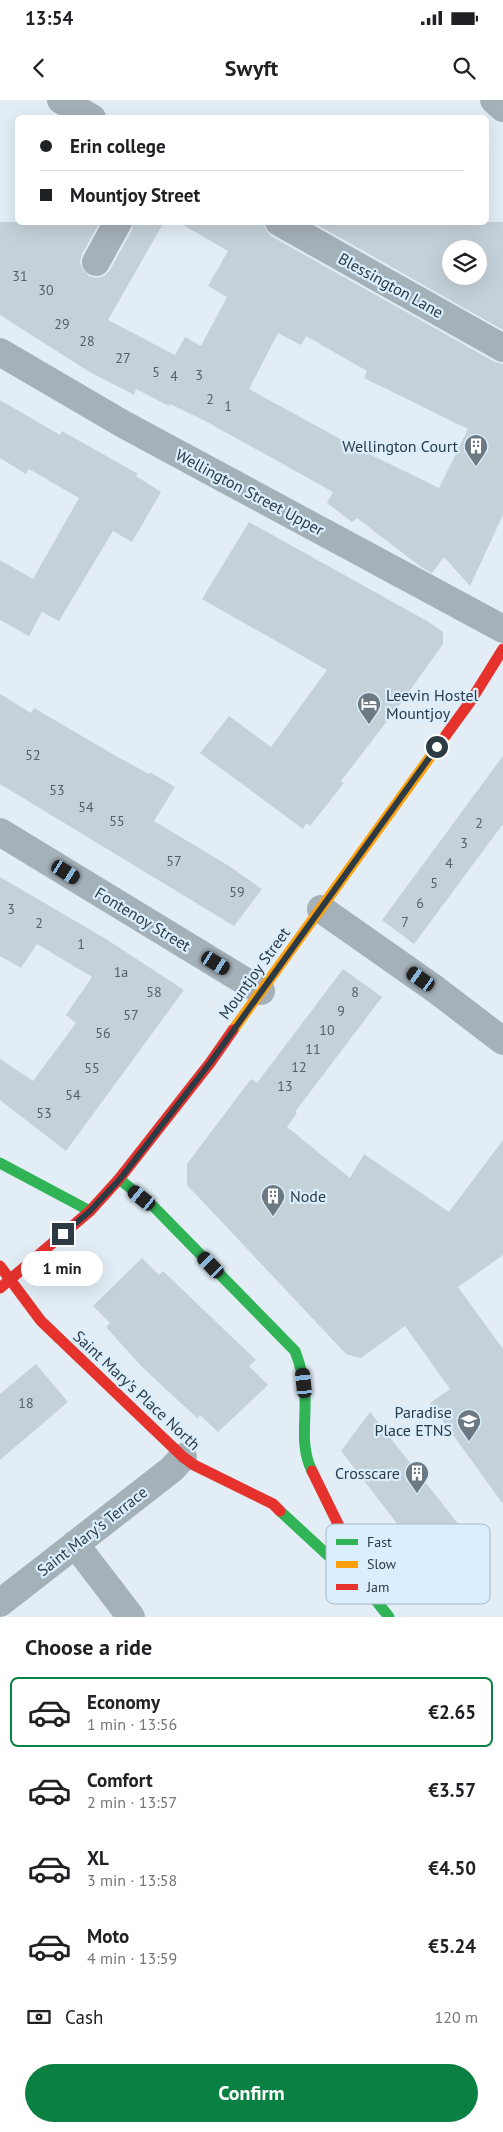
<!DOCTYPE html>
<html lang="en">
<head>
<meta charset="utf-8">
<style>
	:root { --surface:#fff; --page:#f6f6f6; --text:#202124; --muted:#757577; --line:#e0e0e0; --accent:#0b8043 }
	body { margin:0; font-family:"PT Sans",sans-serif; background:var(--page); color:var(--text); height:100vh; display:flex; flex-direction:column; font-size:19px; white-space:nowrap }
	* { box-sizing:border-box; margin:0 }
	p { font-size:16px; color:var(--muted) }
	.icon { flex:none; width:28px; height:28px; fill:none; stroke:currentColor; stroke-width:2; stroke-linecap:round; stroke-linejoin:round }
	.map { position:relative; height:1517px; overflow:hidden }
	.side { display:flex; flex-direction:column; background:var(--surface); flex:1 }
	.side>* { flex:none }
	.guide { position:absolute; left:15px; top:15px; width:474px; height:110px; border-radius:8px; box-shadow:0 5px 20px #0002; display:grid; align-content:center; height:110px; padding:0 25px; background:var(--surface) }
	.fabs { position:absolute; left:442px; top:140px; display:grid; gap:10px }
	.fabs a { display:grid; place-items:center; width:45px; height:45px; border-radius:50%; background:var(--surface); box-shadow:0 5px 20px #0002; font-size:25px }
	.end { position:absolute; width:22px; height:22px; margin:-11px; border:6px solid #2d3b45; background:#fff; box-shadow:0 0 0 2px #fff }
	.from { border-radius:50% }
	.bubble { position:absolute; height:35px; border-radius:18px; background:var(--surface); box-shadow:0 5px 20px #0002; font-size:16px; font-weight:700; line-height:35px; text-align:center }
	.car { position:absolute; width:15px; height:30px; margin:-15px -8px; border-radius:6px; box-shadow:0 0 4px 1px #0007; background:linear-gradient(#222 24%,#8ab4d8 0 40%,#222 0 76%,#8ab4d8 0 86%,#222 0) }
	.guide b { display:flex; align-items:center; gap:18px; height:48px; font-size:19px }
	.guide b+b { border-top:1px solid var(--line) }
	.guide i { width:12px; height:12px; background:var(--text) }
	ul { padding:0; list-style:none }
	li { display:flex; align-items:center; gap:15px; height:70px; margin:0 10px 8px; padding:0 15px; border:2px solid transparent; border-radius:8px }
	li div { flex:1 }
	li b { display:block; font-size:19px }
	li em { font-style:normal; font-weight:700 }
	li.current { border-color:var(--accent) }
	li>.icon { width:45px; height:45px; stroke-width:1.5 }
	h2 { padding:0 25px; font-size:22px; line-height:60px }
	.pay { display:flex; align-items:center; gap:12px; height:55px; padding:0 25px; font-size:19px }
	.pay p { margin-inline-start:auto }
	.cta { display:flex; gap:10px; margin-top:auto; padding:10px 25px }
	.cta a { flex:1; height:58px; border-radius:30px; background:var(--accent); color:#fff; font-size:20px; font-weight:700; line-height:58px; text-align:center }
	.status { display:flex; justify-content:space-between; align-items:center; height:35px; padding:0 25px; background:var(--surface); direction:ltr }
	.status svg { height:14px; fill:currentColor }
	header { display:flex; justify-content:space-between; align-items:center; height:65px; padding:0 25px; background:var(--surface); font-size:22px; font-weight:700 }
	.map>svg:first-child { display:block }
	.building { fill:#c5d1d9; fill-rule:evenodd }
	.lines { fill:none; stroke-linecap:round; stroke-linejoin:round }
	.street { stroke:#a5b1b9; stroke-width:28 }
	.fast { stroke:#30b455; stroke-width:11 }
	.slow { stroke:#ff9f0a; stroke-width:11 }
	.jam { stroke:#e5322d; stroke-width:11 }
	.route { stroke:#2d3b45; stroke-width:6 }
	.labels { text-anchor:middle; dominant-baseline:central; stroke-width:4.5; stroke-linejoin:round; paint-order:stroke }
	.number-label { font-size:14px; fill:#53606a }
	.street-label { font-size:16px; fill:#2d3b45; stroke:#daeefd }
	.poi-label { font-size:16px; fill:#2d3b45; stroke:#daeefd; text-anchor:end }
	.key { fill:#daeefd; stroke:#a6b8c6; stroke-width:1 }
	.key-label { font-size:14px; fill:#2d3b45 }
</style>
</head>
<body>
<div class="status"><b>13:54</b><svg viewBox="0 0 49 12"><path d="M0 12V9h3v3zM5 12V6h3v6zM10 12V3h3v9zM15 12V0h3v12zM26 1h20v11H26zM47 4h2v5h-2z"/></svg></div>
<header><svg class="icon" aria-label="back" viewBox="0 0 24 24"><path d="M15 5l-7 7 7 7"/></svg>Swyft<svg class="icon" aria-label="search" viewBox="0 0 24 24"><circle cx="10" cy="10" r="6"/><path d="M15 15l6 6"/></svg></header>
<div class="map">
<svg width="503" height="1517" viewBox="0 0 503 1517">
	<rect width="100%" height="100%" fill="#e2edf5"/>
	<path class="building" d="M 0,122 L 100,122 L 82,154 L 80,162 L 83,170 L 89,176 L 96,178 L 104,176 L 110,170 L 132,130 L 133,122 L 164,122 L 108,220 L 175,255 L 185,237 L 201,246 L 227,197 L 208,186 L 228,151 L 178,122 L 263,122 L 266,130 L 271,136 L 495,262 L 503,264 L 503,415 L 470,486 L 444,457 L 432,473 L 421,467 L 357,418 L 352,422 L 327,403 L 333,392 L 207,322 L 170,304 L 169,306 L 136,289 L 134,295 L 88,271 L 0,215 ZM 278,233 L 301,245 L 306,236 L 367,271 L 364,278 L 468,329 L 439,388 L 355,347 L 249,289 Z
		M 312,122 L 503,122 L 503,230 ZM 451,149 L 479,149 L 479,176 L 451,176 Z
		M 0,300 L 60,335 L 62,331 L 138,374 L 136,376 L 161,392 L 132,442 L 113,431 L 59,521 L 42,512 L 29,536 L 0,520 L 0,460 L 33,479 L 79,398 L 29,369 L 26,374 L 0,358 Z
		M 249,422 L 427,521 L 443,532 L 443,544 L 398,607 L 341,681 L 344,683 L 310,726 L 306,723 L 303,729 L 200,653 L 229,616 L 271,647 L 327,570 L 202,499 Z
		M 0,594 L 31,613 L 34,608 L 116,656 L 149,674 L 150,672 L 175,687 L 154,721 L 229,766 L 262,789 L 234,826 L 0,684 Z
		M 503,656 L 503,724 L 414,844 L 382,820 Z
		M 0,777 L 106,839 L 184,890 L 66,1051 L 0,1000 L 0,959 L 33,981 L 76,923 L 66,915 L 92,877 L 37,844 L 21,868 L 0,856 Z
		M 343,869 L 382,897 L 295,1012 L 297,1013 L 287,1027 L 350,1078 L 364,1054 L 449,1112 L 503,1040 L 503,1155 L 458,1187 L 503,1249 L 503,1404 L 430,1303 L 450,1289 L 405,1226 L 361,1258 L 346,1254 L 187,1085 L 187,1064 L 251,979 L 257,983 Z
		M 142,1158 L 159,1175 L 163,1171 L 256,1260 L 249,1266 L 268,1285 L 218,1332 L 200,1315 L 197,1318 L 142,1267 L 106,1227 L 110,1223 L 93,1206 Z
		M 36,1264 L 68,1302 L 0,1360 L 0,1294 Z
		M 370,1312 L 482,1454 L 443,1483 L 341,1351 Z"/>
	<g class="lines">
		<path class="street" d="M 61,0 L 92,18
			M 494,0 L 503,8
			M 279,122 L 503,248
			M 96,162 L 118,122
			M 0,252 L 123,324 L 503,529
			M 0,732 L 261,891
			M 321,809 L 435,889 L 503,941
			M 75,1444 L 131,1517
			M 0,1503 L 172,1369 L 183,1357"/>
		<path class="fast" d="M 0,1063 L 90,1111
			M 119,1079 L 154,1107 L 295,1251 C 301,1266 304,1281 305,1297 C 306,1323 300,1347 312,1371
			M 280,1411 L 374,1498 L 389,1517"/>
		<path class="slow" d="M 233,930 L 446,635"/>
		<path class="jam" d="M 446,635 L 470,602 L 503,549
			M 0,1166 L 41,1221 L 183,1357 L 194,1365 L 273,1404 L 280,1411
			M 0,1188 L 90,1111 L 119,1079 L 210,963 L 233,930
			M 312,1371 L 367,1483"/>
	</g>
	<g class="lines">
		<path class="route" d="M 63,1134 L 90,1111 L 120,1079 L 210,963 L 437,647"/>
	</g>
	<defs>
		<g id="building-pin" transform="scale(1.25)"><path d="M0 17L-7.5 6A9.5 9.5 0 1 1 7.5 6Z" fill="#6c7983" stroke="#daeefd"/><path d="M-4-6H4V6H1V3H-1V6H-4ZM-2.5-4.3h1.7v1.8h-1.7ZM.8-4.3h1.7v1.8H.8ZM-2.5-1h1.7V.8h-1.7ZM.8-1h1.7V.8H.8Z" fill="#fff"/></g>
		<g id="hotel-pin" transform="scale(1.25)"><path d="M0 17L-7.5 6A9.5 9.5 0 1 1 7.5 6Z" fill="#6c7983" stroke="#daeefd"/><path d="M-6-4.5h1.5V1H6V5H4.5V3h-9V5H-6ZM-4 0a1.8 1.8 0 1 1 3.6 0ZM.5 0V-2.5h3Q6-2.5 6 0Z" fill="#fff"/></g>
		<g id="school-pin" transform="scale(1.25)"><path d="M0 17L-7.5 6A9.5 9.5 0 1 1 7.5 6Z" fill="#6c7983" stroke="#daeefd"/><path d="M0-5L7-2L0 1L-7-2ZM-4 1L0 2.5L4 1V4Q0 6-4 4Z" fill="#fff"/></g>
	</defs>
	<g fill-rule="evenodd">
		<use href="#building-pin" x="476" y="346"/>
		<use href="#hotel-pin" x="369" y="604"/>
		<use href="#building-pin" x="273" y="1096"/>
		<use href="#school-pin" x="469" y="1321"/>
		<use href="#building-pin" x="417" y="1373"/>
	</g>
	<g class="labels">
		<g class="number-label">
			<text x="20" y="176">31</text>
			<text x="46" y="190">30</text>
			<text x="62" y="224">29</text>
			<text x="87" y="241">28</text>
			<text x="123" y="258">27</text>
			<text x="156" y="272">5</text>
			<text x="199" y="275">3</text>
			<text x="174" y="276">4</text>
			<text x="210" y="299">2</text>
			<text x="228" y="306">1</text>
			<text x="33" y="655">52</text>
			<text x="57" y="690">53</text>
			<text x="86" y="707">54</text>
			<text x="117" y="721">55</text>
			<text x="479" y="723">2</text>
			<text x="464" y="743">3</text>
			<text x="174" y="761">57</text>
			<text x="449" y="763">4</text>
			<text x="434" y="783">5</text>
			<text x="237" y="792">59</text>
			<text x="420" y="803">6</text>
			<text x="11" y="809">3</text>
			<text x="405" y="822">7</text>
			<text x="39" y="823">2</text>
			<text x="81" y="844">1</text>
			<text x="121" y="872">1a</text>
			<text x="154" y="892">58</text>
			<text x="355" y="892">8</text>
			<text x="341" y="911">9</text>
			<text x="131" y="915">57</text>
			<text x="327" y="930">10</text>
			<text x="103" y="933">56</text>
			<text x="313" y="949">11</text>
			<text x="299" y="967">12</text>
			<text x="92" y="968">55</text>
			<text x="285" y="986">13</text>
			<text x="73" y="995">54</text>
			<text x="44" y="1013">53</text>
			<text x="26" y="1303">18</text>
		</g>
		<g class="street-label">
			<text transform="translate(391 185) rotate(29)">Blessington Lane</text>
			<text transform="translate(250 392) rotate(28)">Wellington Street Upper</text>
			<text transform="translate(143 819) rotate(31)">Fontenoy Street</text>
			<text transform="translate(254 873) rotate(-54)">Mountjoy Street</text>
			<text transform="translate(137 1290) rotate(43)">Saint Mary's Place North</text>
			<text transform="translate(92 1431) rotate(-38)">Saint Mary's Terrace</text>
		</g>
		<g class="poi-label">
			<text x="458" y="346">Wellington Court</text>
			<text x="386" y="595" text-anchor="start">Leevin Hostel<tspan x="386" dy="18">Mountjoy</tspan></text>
			<text x="290" y="1096" text-anchor="start">Node</text>
			<text x="452" y="1312">Paradise<tspan x="452" dy="18">Place ETNS</tspan></text>
			<text x="400" y="1373">Crosscare</text>
		</g>
	</g>
	<rect x="326" y="1424" width="164" height="80" rx="8" class="key"/>
	<rect x="336" y="1439" width="22" height="6" fill="#30b455"/>
	<rect x="336" y="1461" width="22" height="7" fill="#ff9f0a"/>
	<rect x="336" y="1484" width="22" height="6" fill="#e5322d"/>
	<g class="key-label">
		<text x="367" y="1447">Fast</text>
		<text x="367" y="1469">Slow</text>
		<text x="367" y="1492">Jam</text>
	</g>
</svg>
<div class="fabs">
<a><svg class="icon" aria-label="layers" viewBox="0 0 24 24"><path d="M12 4l9 5-9 5-9-5zM3 14l9 5 9-5"/></svg></a>
</div>
<i class="end from" style="left:437px;top:647px"></i>
<i class="end" style="left:63px;top:1134px"></i>
<div class="bubble" style="left:21px;top:1151px;width:82px">1 min</div>
<i class="car" style="left:66px;top:772px;rotate:122deg"></i>
<i class="car" style="left:216px;top:863px;rotate:121deg"></i>
<i class="car" style="left:421px;top:879px;rotate:305deg"></i>
<i class="car" style="left:142px;top:1098px;rotate:309deg"></i>
<i class="car" style="left:211px;top:1165px;rotate:316deg"></i>
<i class="car" style="left:304px;top:1283px;rotate:354deg"></i>
<div class="guide">
<b><i class="from"></i>Erin college</b>
<b><i></i>Mountjoy Street</b>
</div>
</div>
<section class="side">
<h2>Choose a ride</h2>
<ul>
<li class="current"><svg class="icon" aria-label="car" viewBox="0 0 24 24"><path d="M5 17H2v-5l4-1 3-4h7l3 4 3 1v5h-3M9 17h6M6 11h13"/><circle cx="7" cy="17" r="2"/><circle cx="17" cy="17" r="2"/></svg><div><b>Economy</b><p>1 min · 13:56</p></div><em>€2.65</em></li>
<li><svg class="icon" aria-label="car" viewBox="0 0 24 24"><path d="M5 17H2v-5l4-1 3-4h7l3 4 3 1v5h-3M9 17h6M6 11h13"/><circle cx="7" cy="17" r="2"/><circle cx="17" cy="17" r="2"/></svg><div><b>Comfort</b><p>2 min · 13:57</p></div><em>€3.57</em></li>
<li><svg class="icon" aria-label="car" viewBox="0 0 24 24"><path d="M5 17H2v-5l4-1 3-4h7l3 4 3 1v5h-3M9 17h6M6 11h13"/><circle cx="7" cy="17" r="2"/><circle cx="17" cy="17" r="2"/></svg><div><b>XL</b><p>3 min · 13:58</p></div><em>€4.50</em></li>
<li><svg class="icon" aria-label="car" viewBox="0 0 24 24"><path d="M5 17H2v-5l4-1 3-4h7l3 4 3 1v5h-3M9 17h6M6 11h13"/><circle cx="7" cy="17" r="2"/><circle cx="17" cy="17" r="2"/></svg><div><b>Moto</b><p>4 min · 13:59</p></div><em>€5.24</em></li>
</ul>
<div class="pay"><svg class="icon" aria-label="cash" viewBox="0 0 24 24"><path d="M3 7h18v10H3z"/><circle cx="12" cy="12" r="2"/></svg>Cash<p>120 m</p></div>
<div class="cta"><a>Confirm</a></div>
</section>
</body>
</html>
